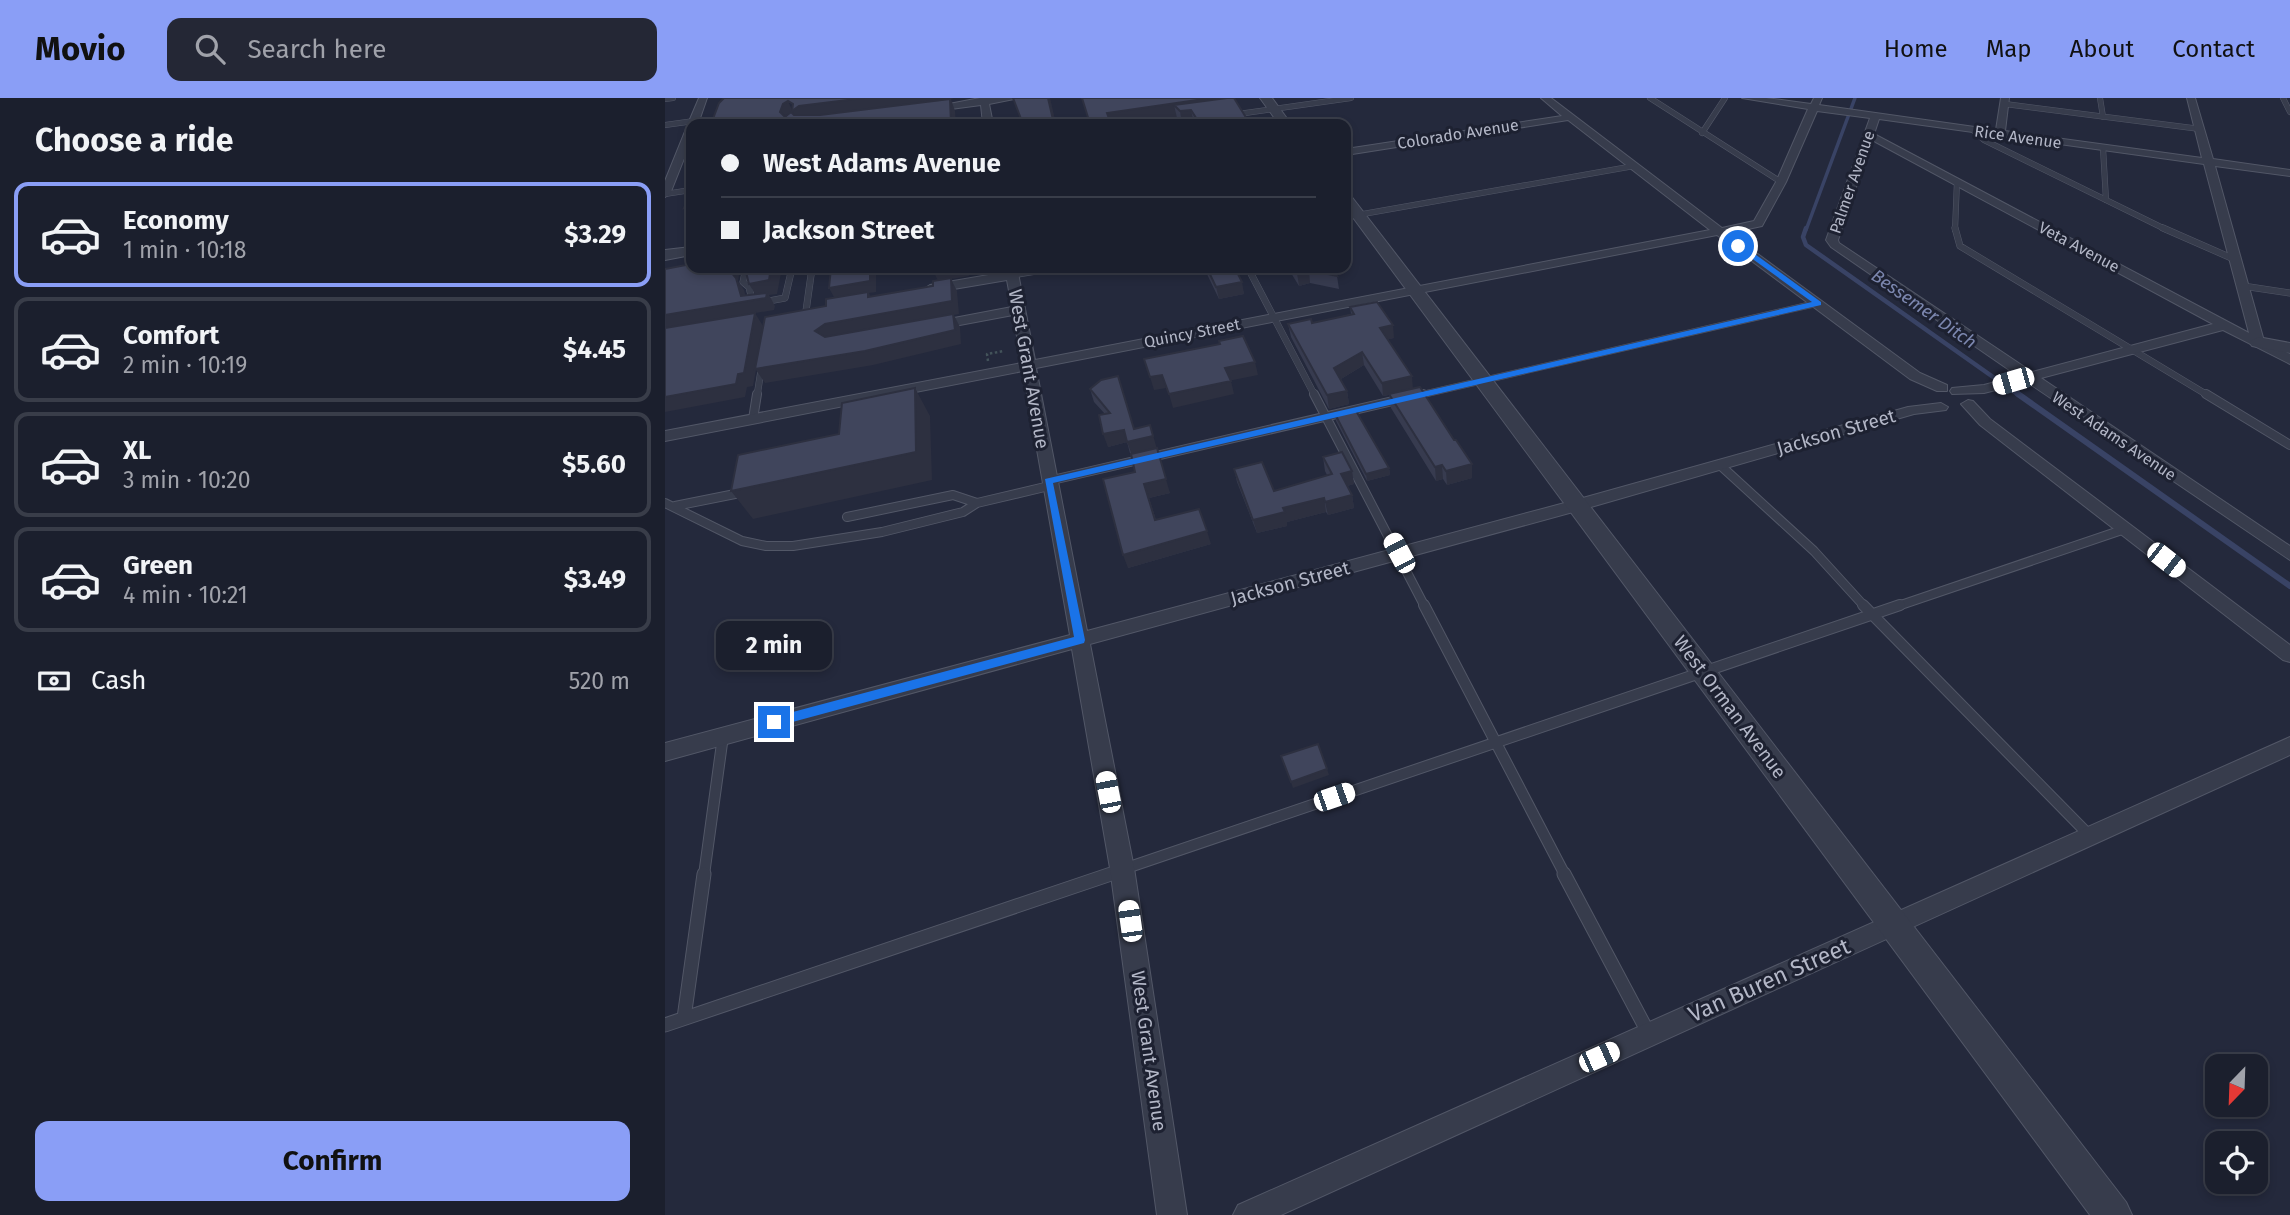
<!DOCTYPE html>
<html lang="en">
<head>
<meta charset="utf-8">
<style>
	:root { --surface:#1b1f2d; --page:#242735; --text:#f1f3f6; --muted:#a0a2aa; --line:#393d49; --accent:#8a9ef6 }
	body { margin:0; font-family:"Fira Sans",sans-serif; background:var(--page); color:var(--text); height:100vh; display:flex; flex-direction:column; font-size:26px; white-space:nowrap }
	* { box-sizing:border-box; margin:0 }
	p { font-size:23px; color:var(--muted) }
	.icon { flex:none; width:38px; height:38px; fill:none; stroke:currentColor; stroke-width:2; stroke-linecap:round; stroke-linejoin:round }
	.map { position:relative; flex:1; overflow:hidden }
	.sheet { display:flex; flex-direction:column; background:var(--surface); width:665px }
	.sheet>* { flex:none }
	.top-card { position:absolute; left:21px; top:21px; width:665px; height:154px; border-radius:14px; box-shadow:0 4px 10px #0003,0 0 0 2px var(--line); display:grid; align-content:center; height:154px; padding:0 35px; background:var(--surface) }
	.needle { width:46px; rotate:203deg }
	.controls { position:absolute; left:1540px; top:956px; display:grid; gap:14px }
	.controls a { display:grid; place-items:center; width:63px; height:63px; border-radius:14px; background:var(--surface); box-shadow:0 4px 10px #0003,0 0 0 2px var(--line); font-size:35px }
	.end { position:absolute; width:32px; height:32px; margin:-16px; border:9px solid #1a73e8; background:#fff; box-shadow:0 0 0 4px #fff }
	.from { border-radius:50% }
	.bubble { position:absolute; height:49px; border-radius:14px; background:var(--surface); box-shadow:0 4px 10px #0003,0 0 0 2px var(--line); font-size:23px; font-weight:700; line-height:49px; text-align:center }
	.car { position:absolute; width:21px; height:42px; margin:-21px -10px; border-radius:9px; box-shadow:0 0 5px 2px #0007; background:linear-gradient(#fff 24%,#345 0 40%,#fff 0 76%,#345 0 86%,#fff 0) }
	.top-card b { display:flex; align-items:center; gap:24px; height:66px; font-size:26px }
	.top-card b+b { border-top:2px solid var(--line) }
	.top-card i { width:18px; height:18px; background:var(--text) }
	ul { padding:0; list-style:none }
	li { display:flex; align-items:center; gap:21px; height:105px; margin:0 14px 10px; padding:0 21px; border:4px solid var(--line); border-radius:14px }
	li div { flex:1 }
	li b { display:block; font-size:26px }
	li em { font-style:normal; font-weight:700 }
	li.active { border-color:var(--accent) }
	li>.icon { width:63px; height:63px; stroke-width:1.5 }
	h2 { padding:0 35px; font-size:32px; line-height:84px }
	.pay { display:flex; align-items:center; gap:18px; height:77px; padding:0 35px; font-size:26px }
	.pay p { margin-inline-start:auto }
	.button { display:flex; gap:14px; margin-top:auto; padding:14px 35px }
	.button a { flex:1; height:80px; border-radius:14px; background:var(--accent); color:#111; font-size:28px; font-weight:700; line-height:80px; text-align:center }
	header { display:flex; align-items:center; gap:42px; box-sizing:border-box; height:98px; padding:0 35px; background:var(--accent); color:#111 }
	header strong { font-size:33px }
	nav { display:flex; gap:38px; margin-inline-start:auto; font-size:24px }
	.search { width:490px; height:63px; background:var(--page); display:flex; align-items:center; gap:18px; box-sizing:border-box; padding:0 24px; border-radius:14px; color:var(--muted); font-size:26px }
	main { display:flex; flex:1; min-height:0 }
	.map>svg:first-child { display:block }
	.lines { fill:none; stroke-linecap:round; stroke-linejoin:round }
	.stream-far2 { stroke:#394365; stroke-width:3.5 }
	.stream-far1 { stroke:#394365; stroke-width:4.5 }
	.stream { stroke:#394365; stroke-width:6 }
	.service-far4-casing { stroke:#525767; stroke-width:6 }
	.service-far3-casing { stroke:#525767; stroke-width:7 }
	.service-far2-casing { stroke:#525767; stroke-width:10 }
	.service-far1-casing { stroke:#525767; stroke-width:12 }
	.service-casing { stroke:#525767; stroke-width:15 }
	.minor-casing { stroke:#525767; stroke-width:2 }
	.tertiary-casing { stroke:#525767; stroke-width:2 }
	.path { stroke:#43535a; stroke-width:2.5; stroke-dasharray:2.5 2.5; stroke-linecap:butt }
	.service-far4 { stroke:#373c4c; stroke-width:5 }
	.service-far3 { stroke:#373c4c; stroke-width:6 }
	.service-far2 { stroke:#373c4c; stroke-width:8 }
	.service-far1 { stroke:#373c4c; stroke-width:10 }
	.service { stroke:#373c4c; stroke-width:13 }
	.minor { fill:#373c4c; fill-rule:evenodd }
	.tertiary { fill:#373c4c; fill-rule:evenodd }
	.wall { fill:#373b4f }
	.shaded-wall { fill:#2d3040 }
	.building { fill:#40455c; stroke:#2d3040; stroke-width:2 }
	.route { fill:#1a73e8 }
	.labels { text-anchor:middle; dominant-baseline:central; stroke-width:6; stroke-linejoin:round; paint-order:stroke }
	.far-street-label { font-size:16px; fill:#b3b7c7; stroke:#1d2131 }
	.far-water-label { font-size:18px; font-style:italic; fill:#7c87af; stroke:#1d2131 }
	.street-label { font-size:19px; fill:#b3b7c7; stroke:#1d2131 }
	.near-street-label { font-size:23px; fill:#b3b7c7; stroke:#1d2131 }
</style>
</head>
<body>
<header>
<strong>Movio</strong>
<div class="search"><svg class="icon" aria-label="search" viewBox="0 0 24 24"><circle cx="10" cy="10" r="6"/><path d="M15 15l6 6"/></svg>Search here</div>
<nav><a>Home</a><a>Map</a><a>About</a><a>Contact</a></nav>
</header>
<main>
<section class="sheet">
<h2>Choose a ride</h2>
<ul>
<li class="active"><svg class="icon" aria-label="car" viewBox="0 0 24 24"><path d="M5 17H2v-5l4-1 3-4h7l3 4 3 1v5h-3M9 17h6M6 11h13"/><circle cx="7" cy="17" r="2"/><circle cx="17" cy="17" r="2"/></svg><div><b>Economy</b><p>1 min · 10:18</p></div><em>$3.29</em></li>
<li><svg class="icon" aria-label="car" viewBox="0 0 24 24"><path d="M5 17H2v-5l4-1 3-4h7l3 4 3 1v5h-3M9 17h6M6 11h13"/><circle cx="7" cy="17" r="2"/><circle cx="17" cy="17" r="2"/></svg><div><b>Comfort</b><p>2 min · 10:19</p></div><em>$4.45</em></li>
<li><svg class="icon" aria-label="car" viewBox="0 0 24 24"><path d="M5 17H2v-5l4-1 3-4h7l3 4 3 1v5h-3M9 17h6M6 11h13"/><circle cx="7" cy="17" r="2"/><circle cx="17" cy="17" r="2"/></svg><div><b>XL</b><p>3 min · 10:20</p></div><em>$5.60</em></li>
<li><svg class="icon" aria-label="car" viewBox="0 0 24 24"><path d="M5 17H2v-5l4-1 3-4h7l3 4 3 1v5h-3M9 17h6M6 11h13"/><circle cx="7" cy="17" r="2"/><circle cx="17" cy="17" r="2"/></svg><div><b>Green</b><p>4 min · 10:21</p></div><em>$3.49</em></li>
</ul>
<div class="pay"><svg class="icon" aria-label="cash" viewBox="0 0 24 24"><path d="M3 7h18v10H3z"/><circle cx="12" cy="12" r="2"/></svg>Cash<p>520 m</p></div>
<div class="button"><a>Confirm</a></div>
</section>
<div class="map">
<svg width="1625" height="1117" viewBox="0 0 1625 1117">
	<rect width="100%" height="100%" fill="#24293c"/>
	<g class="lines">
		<path class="stream-far2" d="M 1141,132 L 1190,0"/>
		<path class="stream-far1" d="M 1141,130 L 1138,139 L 1141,147 L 1355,298"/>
		<path class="stream" d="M 1353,296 L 1625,488"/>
		<g class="service-far4-casing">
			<path id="service-far4" d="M 985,0 L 1116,84
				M 1435,0 L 1438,19
				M 1618,0 L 1625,14
				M 0,1 L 8,0
				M 1340,6 L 1535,31
				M 566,17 L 686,0
				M 501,26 L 523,23
				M 0,27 L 29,23
				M 1309,33 L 1319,42 L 1502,132
				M 1037,35 L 1060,0
				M 1438,50 L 1441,102
				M 0,96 L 26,92
				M 681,119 L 969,68
				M 1290,132 L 1292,83"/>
		</g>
		<g class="service-far3-casing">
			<path id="service-far3" d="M 1290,130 L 1295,148 L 1544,298
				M 1498,130 L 1571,162
				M 81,170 L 78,184 L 84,189 L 88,206 L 120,200 L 127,170
				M 583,170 L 650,298
				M 347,177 L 389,170
				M 1578,188 L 1625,195
				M 141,213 L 147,170
				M 92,298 L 97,266
				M 751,298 L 1153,205"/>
		</g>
		<g class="service-far2-casing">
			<path id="service-far2" d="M 649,296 L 760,509
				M 1541,296 L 1625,347
				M 88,321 L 92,296
				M 1055,367 L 1149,453 L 1200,509
				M 383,383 L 758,296
				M 0,405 L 77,443 L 101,448 L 128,448 L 217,434 L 298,414 L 312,405 L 384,388
				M 10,408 L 80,394
				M 182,419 L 288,397 L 312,405
				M 1230,509 L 1460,431"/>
		</g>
		<g class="service-far1-casing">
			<path id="service-far1" d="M 759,507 L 900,777
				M 1198,507 L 1425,738
				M 39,777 L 58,638
				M 441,777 L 1235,507"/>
		</g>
		<g class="service-casing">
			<path id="service" d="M 899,776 L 984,936
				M 19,920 L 39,776
				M 0,927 L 446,776"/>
		</g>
		<g class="minor-casing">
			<path id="minor" d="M 34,0 L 42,0 L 33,26 L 26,26 L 26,43 L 5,96 L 0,99 L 0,83 L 21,31 L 26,28 L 23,26 Z
				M 315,0 L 354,0 L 324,6 L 328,26 L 318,26 L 316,7 L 263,14 L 258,11 Z
				M 876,0 L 886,0 L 1057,130 L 1089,123 L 1111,84 L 1143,11 L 1077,0 L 1101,0 L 1146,6 L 1149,0 L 1157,0 L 1154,7 L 1331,32 L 1336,0 L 1344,0 L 1340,33 L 1537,60 L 1522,0 L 1530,0 L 1548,61 L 1625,72 L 1625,78 L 1550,68 L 1599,243 L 1625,256 L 1625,266 L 1558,232 L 1376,280 L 1625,448 L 1625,462 L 1362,284 L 1319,295 L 1287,296 L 1285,293 L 1287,290 L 1319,287 L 1353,278 L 1166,149 L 1161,142 L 1205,20 L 1152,13 L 1121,84 L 1097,128 L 1064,135 L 1255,275 L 1282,287 L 1282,293 L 1272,293 L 1245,281 L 1052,137 L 371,270 L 422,533 L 907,403 L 1243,309 L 1276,305 L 1283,309 L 1281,312 L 1249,316 L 919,411 L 425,546 L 469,770 L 522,1117 L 492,1117 L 445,770 L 407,551 L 0,663 L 0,645 L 405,537 L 358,273 L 0,343 L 0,333 L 357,265 L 348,217 L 268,232 L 261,228 L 268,224 L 347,209 L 342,182 L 265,195 L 259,191 L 265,187 L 341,174 L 340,170 L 352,170 L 370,262 L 1045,132 L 903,22 L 681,57 L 681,51 L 897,18 ZM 1214,21 L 1539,66 L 1584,235 L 1209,36 ZM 1207,42 L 1548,226 L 1367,274 L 1174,145 L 1173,142 Z
				M 1303,302 L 1308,303 L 1325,321 L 1625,547 L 1625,564 L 1618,562 L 1315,327 L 1296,306 Z
				M 1625,639 L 1625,657 L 616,1117 L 568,1117 L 573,1107 Z"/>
		</g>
		<g class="tertiary-casing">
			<path id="tertiary" d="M 595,0 L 607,0 L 626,26 L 614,26 Z
				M 681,97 L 686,98 L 1461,1104 L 1467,1117 L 1425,1117 L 681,110 Z
				M 26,149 L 26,157 L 0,162 L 0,152 Z
				M 1593,239 L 1625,245 L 1625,255 L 1587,248 L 1584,244 Z"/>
		</g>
		<path class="path" d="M 323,263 L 322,256 L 339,253"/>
		<use href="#service-far4" class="service-far4"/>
		<use href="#service-far3" class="service-far3"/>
		<use href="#service-far2" class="service-far2"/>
		<use href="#service-far1" class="service-far1"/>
		<use href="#service" class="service"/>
		<use href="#minor" class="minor"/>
		<use href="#tertiary" class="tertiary"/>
	</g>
	<path class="wall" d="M 417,0 L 569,0 L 585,26 L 513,26 L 512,20 L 469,26 L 425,26 Z
		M 539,170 L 572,170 L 579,196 L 554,201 Z
		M 623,170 L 666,170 L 672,178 L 674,191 L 645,185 L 634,188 Z
		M 685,209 L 729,240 L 723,241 L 748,291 L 807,380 L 782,387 L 778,381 L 771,383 L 726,310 L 724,297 L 718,298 L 699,267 L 676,281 L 682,293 L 684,306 L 664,311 L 626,239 L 623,226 L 647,225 L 686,216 Z
		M 425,291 L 470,331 L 505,395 L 484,400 L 491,422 L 546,446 L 463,470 L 470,374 L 462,344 L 443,349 L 440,316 L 429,304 Z
		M 670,316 L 724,370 L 725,377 L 702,383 L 671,323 Z
		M 658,359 L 687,373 L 689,386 L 682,388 L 687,397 L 689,410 L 663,417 L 661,414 L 622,424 L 622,428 L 592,435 L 572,384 L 569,371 L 609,393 L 662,377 L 660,373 Z"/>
	<path class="shaded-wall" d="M 199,0 L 289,0 L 286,1 L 290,13 L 291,26 L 122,26 L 115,14 L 118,6 L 123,3 L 127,12 L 134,8 Z
		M 383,0 L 385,0 L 391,26 L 389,26 Z
		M 546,0 L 568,0 L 526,12 L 529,26 L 517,26 L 515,13 L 509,7 L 512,20 L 469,26 L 446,26 L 442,15 Z
		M 22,109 L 26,115 L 26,128 L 22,122 L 26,121 L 19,110 Z
		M 65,170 L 74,170 L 75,171 L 73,183 L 79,192 L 82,203 L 92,199 L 84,186 L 106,170 L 117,170 L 112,196 L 104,197 L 110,208 L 109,212 L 90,215 L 98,228 L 159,247 L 150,233 L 160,226 L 287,203 L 273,183 L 267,170 L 302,170 L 304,178 L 286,181 L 292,193 L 294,216 L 289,217 L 295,229 L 296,246 L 208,267 L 100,285 L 91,272 L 88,288 L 82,289 L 80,299 L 0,314 L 0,217 L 76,198 L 65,173 Z
		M 156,170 L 172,170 L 173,172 L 158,174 Z
		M 205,170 L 211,170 L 211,194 L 204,195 L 210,208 L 170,201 L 164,190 Z
		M 644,172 L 645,185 L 634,188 L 632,175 Z
		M 577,184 L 579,196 L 554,201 L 551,189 Z
		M 728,227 L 729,240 L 716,243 L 715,230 Z
		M 697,254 L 699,267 L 671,284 L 669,270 Z
		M 590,264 L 593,277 L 563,283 L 560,270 Z
		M 497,277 L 501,290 L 489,292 L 485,279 Z
		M 747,278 L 748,292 L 718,298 L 717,285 Z
		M 566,283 L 569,296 L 508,310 L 504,296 Z
		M 250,290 L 265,318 L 267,382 L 88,421 L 66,393 L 251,354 Z
		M 682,293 L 684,306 L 664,311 L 662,297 Z
		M 485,327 L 492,351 L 467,357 L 462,344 L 443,349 L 438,336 L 459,332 L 473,342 Z
		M 492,351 L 505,395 L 484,400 L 494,435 L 479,386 Z
		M 807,366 L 807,380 L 782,387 L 781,373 Z
		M 777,367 L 778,381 L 771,383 L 770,369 Z
		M 724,370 L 725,377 L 702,383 L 701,376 Z
		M 687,373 L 689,386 L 678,389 L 676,376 Z
		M 687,397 L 689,410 L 663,417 L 660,404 Z
		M 659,400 L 661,414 L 622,424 L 622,428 L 592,435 L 588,422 L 618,410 Z
		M 542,433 L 546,446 L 463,470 L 458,457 Z
		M 662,671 L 664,677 L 628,690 L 626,684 Z"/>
	<path class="building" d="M 59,0 L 199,0 L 134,8 L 127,13 L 128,6 L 123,3 L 118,6 L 115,14 L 120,19 L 126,14 L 129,17 L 155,17 L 285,1 L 286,26 L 46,26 L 54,5 Z
		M 348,0 L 383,0 L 389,26 L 358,26 Z
		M 417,0 L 546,0 L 442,15 L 446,26 L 425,26 Z
		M 562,0 L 569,0 L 585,26 L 535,26 L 526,12 L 515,13 L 509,7 Z
		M 26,94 L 26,121 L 22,122 L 22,109 L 19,110 Z
		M 26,166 L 26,170 L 65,170 L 65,173 L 71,180 L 76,198 L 102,195 L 101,200 L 0,217 L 0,171 Z
		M 77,170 L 106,170 L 104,182 L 84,186 L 81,174 Z
		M 166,170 L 205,170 L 205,183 L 164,190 Z
		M 542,170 L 572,170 L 573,172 L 571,172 L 577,184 L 551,189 Z
		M 629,170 L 666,170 L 672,178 L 644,172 L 632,175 Z
		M 286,180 L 287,203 L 160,226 L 150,233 L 160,239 L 288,216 L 290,232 L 200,253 L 90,271 L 100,219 L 161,208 L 161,201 L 203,194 L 203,199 L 268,188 L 268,183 Z
		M 712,204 L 728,227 L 715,230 L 747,278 L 717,285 L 697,254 L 669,270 L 682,293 L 662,297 L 623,226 L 646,221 L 647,225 L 689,216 L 685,209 Z
		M 90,215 L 79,275 L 73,276 L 71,286 L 0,299 L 0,230 Z
		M 578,238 L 590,264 L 560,270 L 566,283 L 504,296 L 497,277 L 485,279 L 479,261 L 555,246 L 554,243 Z
		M 453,278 L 469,331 L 485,327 L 488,338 L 462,344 L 459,332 L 438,336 L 434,317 L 445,315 L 425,291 L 436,282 Z
		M 755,289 L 789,342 L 791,342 L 807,366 L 781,373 L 777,367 L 770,369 L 724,296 Z
		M 250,290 L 251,354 L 66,393 L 73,357 L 174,336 L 177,305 Z
		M 690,311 L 724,370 L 701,376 L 670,316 Z
		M 492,350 L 501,381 L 479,386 L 490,422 L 534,411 L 542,433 L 458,457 L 438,381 L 470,374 L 466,356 Z
		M 677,354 L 687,373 L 676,376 L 687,397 L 660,404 L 659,400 L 618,410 L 620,414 L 588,422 L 569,371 L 597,364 L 609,393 L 667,376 L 658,359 Z
		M 653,646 L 662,671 L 626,684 L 616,658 Z"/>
	<path class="route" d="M 1071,146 L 1076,146 L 1156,204 L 1156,207 L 388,385 L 420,542 L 419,545 L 109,629 L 103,624 L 109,619 L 409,539 L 380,381 L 1147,204 L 1071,149 Z"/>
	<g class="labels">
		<g class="far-street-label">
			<text transform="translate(793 36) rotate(-9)">Colorado Avenue</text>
			<text transform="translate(1353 39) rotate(8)">Rice Avenue</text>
			<text transform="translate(1187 84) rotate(-71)">Palmer Avenue</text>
			<text transform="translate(1414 149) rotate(28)">Veta Avenue</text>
			<text transform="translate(527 235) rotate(-11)">Quincy Street</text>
			<text transform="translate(1449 338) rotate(34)">West Adams Avenue</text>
		</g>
		<g class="far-water-label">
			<text transform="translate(1259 211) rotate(35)">Bessemer Ditch</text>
		</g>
		<g class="street-label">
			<text transform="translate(364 271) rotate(80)">West Grant Avenue</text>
			<text transform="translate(1171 334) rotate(-16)">Jackson Street</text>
			<text transform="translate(625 485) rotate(-15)">Jackson Street</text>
			<text transform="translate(1065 609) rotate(53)">West Orman Avenue</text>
			<text transform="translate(484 953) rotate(82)">West Grant Avenue</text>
		</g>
		<g class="near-street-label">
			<text transform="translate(1104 882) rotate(-24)">Van Buren Street</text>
		</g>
	</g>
</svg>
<div class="controls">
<a><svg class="needle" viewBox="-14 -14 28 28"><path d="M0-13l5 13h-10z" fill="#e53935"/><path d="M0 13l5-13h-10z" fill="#a0a2aa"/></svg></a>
<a><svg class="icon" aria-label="locate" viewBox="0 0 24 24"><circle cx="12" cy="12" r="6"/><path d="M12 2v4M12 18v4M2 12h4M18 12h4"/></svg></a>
</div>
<i class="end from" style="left:1073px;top:148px"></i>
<i class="end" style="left:109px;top:624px"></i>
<div class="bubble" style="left:51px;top:523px;width:116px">2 min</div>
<i class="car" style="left:1348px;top:283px;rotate:254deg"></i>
<i class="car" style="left:734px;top:455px;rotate:332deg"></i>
<i class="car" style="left:1501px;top:462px;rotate:128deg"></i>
<i class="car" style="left:443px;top:694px;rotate:349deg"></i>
<i class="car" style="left:669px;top:699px;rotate:71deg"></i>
<i class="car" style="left:465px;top:823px;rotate:352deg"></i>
<i class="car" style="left:934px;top:959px;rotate:66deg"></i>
<div class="top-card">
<b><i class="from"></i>West Adams Avenue</b>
<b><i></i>Jackson Street</b>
</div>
</div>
</main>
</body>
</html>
